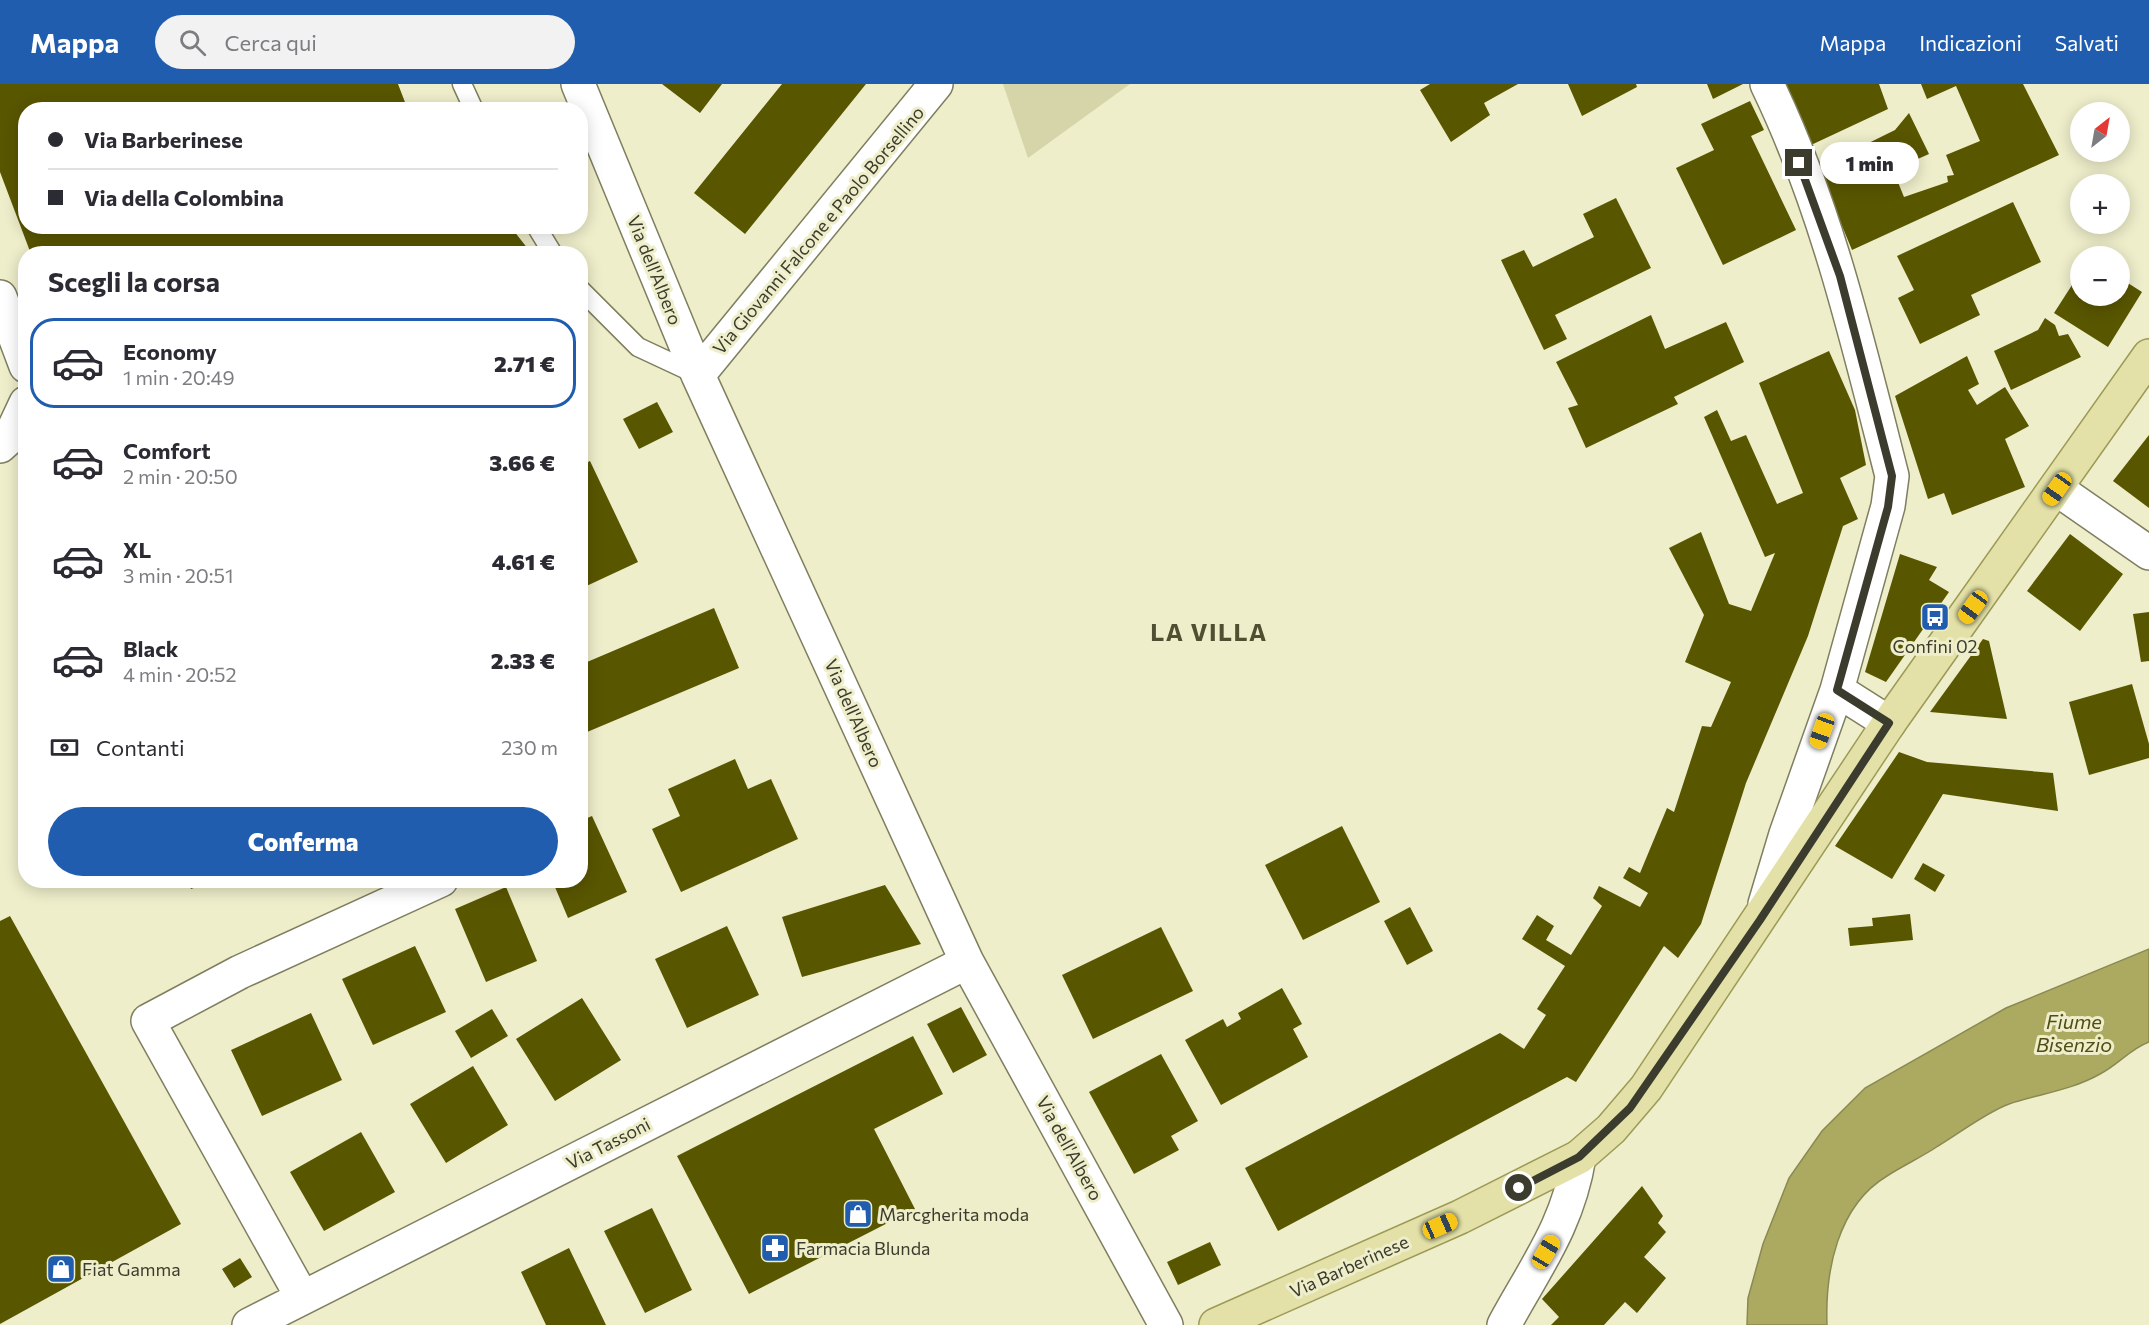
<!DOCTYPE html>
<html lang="it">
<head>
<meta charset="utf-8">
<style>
	:root { --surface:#fff; --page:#f2f2f3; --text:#2b2b33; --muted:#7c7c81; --line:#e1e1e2; --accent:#205dae }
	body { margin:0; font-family:Commissioner,sans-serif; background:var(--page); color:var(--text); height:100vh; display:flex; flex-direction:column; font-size:22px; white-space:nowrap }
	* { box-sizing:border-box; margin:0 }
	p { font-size:20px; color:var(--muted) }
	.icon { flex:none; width:33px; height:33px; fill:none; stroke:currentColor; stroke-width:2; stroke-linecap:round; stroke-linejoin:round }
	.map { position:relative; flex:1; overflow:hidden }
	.sheet { position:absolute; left:18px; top:162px; width:570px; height:642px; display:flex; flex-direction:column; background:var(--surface); border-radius:24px; box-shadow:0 3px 15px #0003 }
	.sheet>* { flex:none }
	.guide { position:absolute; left:18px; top:18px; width:570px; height:132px; border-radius:24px; box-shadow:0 3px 15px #0003; display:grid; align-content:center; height:132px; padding:0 30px; background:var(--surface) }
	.needle { width:39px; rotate:31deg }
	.controls { position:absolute; left:2070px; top:18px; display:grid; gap:12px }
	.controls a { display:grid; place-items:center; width:60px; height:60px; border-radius:50%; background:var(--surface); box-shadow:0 3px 15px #0003; font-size:30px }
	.end { position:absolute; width:27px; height:27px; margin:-14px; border:8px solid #3c3c2e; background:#fff; box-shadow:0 0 0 3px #fff }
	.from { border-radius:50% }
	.bubble { position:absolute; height:42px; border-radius:21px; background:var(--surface); box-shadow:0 3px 15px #0003; font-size:20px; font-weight:800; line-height:42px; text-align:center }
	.car { position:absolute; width:18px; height:36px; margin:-18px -9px; border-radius:8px; box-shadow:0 0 4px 2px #0007; background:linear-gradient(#f5c518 24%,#345 0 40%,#f5c518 0 76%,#345 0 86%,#f5c518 0) }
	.guide b { display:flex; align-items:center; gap:21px; height:57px; font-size:22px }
	.guide b+b { border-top:2px solid var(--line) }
	.guide i { width:15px; height:15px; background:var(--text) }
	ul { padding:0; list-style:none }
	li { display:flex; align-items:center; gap:18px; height:90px; margin:0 12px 9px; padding:0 18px; border:3px solid transparent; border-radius:24px }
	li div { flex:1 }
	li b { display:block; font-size:22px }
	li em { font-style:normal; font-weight:800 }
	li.current { border-color:var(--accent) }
	li>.icon { width:54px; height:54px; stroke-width:1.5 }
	h2 { padding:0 30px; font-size:27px; line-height:72px }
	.pay { display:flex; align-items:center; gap:15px; height:66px; padding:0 30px; font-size:22px }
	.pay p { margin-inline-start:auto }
	.button { display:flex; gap:12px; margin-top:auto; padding:12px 30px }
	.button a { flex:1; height:69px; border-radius:36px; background:var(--accent); color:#fff; font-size:24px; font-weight:800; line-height:69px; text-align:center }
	header { display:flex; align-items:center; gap:36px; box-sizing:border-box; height:84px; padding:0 30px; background:var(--accent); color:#fff }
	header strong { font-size:28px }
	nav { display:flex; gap:33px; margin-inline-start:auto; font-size:21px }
	.search { width:420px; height:54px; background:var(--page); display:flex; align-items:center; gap:15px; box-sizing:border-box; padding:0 21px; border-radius:33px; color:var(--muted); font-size:22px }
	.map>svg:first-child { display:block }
	.green { fill:#d5d5a9 }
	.water { fill:#acaa61; stroke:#8a8952; stroke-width:1.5 }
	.building { fill:#595600 }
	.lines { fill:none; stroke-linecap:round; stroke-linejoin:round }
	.service-casing { stroke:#7f7e5f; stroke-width:21 }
	.minor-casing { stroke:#7f7e5f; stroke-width:36 }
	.primary-casing { stroke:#9c9a56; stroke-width:36 }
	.service { stroke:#fff; stroke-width:18 }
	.minor { stroke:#fff; stroke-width:33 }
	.primary { stroke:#e3e1a7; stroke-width:33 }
	.route { stroke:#3c3c2e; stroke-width:8 }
	.labels { text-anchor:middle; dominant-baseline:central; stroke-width:6; stroke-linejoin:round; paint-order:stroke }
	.street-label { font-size:18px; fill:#3c3c2e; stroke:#eeeecb }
	.poi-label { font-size:18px; fill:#3c3c2e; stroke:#eeeecb; text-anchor:start }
	.water-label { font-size:20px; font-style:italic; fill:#4f4d15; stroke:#eeeecb }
	.district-label { font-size:24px; font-weight:bold; letter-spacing:1.5px; fill:#4f4f31; stroke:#eeeecb }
</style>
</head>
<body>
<header>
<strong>Mappa</strong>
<div class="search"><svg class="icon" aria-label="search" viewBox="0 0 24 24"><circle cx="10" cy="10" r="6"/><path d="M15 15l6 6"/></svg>Cerca qui</div>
<nav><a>Mappa</a><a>Indicazioni</a><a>Salvati</a></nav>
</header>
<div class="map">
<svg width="2149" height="1241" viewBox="0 0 2149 1241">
	<rect width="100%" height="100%" fill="#eeeecb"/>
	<path class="green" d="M 1003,0 L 1130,0 L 1028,74 Z"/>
	<path class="water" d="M 2149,865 L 2149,958 C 2130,965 2118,981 2100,990 C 2072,1006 2039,1010 2009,1020 C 1985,1029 1960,1049 1938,1062 C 1922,1073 1904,1081 1887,1092 C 1837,1122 1825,1188 1827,1241 L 1747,1241 L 1748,1214 L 1763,1160 L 1789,1094 L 1822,1047 L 1865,1004 L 2006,924 Z"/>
	<path class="building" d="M 0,0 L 398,0 L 408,26 L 26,26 L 26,142 L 510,142 L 532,170 L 31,170 L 0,88 Z
		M 662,0 L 722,0 L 700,29 Z
		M 782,0 L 866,0 L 745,150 L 694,109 Z
		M 1430,0 L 1518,0 L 1484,19 L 1490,31 L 1451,58 L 1420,6 Z
		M 1568,0 L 1636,0 L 1637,3 L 1582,32 Z
		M 1707,0 L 1743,0 L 1713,15 Z
		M 1785,0 L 1879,0 L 1888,25 L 1811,61 Z
		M 1921,0 L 2023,0 L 2059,71 L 1852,166 L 1818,84 L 1895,46 L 1909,29 L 1929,70 L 1893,86 L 1904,113 L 1948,98 L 1947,92 L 1954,91 L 1946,71 L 1980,57 L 1956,2 L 1927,15 Z
		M 1750,17 L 1764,46 L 1751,52 L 1796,146 L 1723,181 L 1676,84 L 1714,66 L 1701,40 Z
		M 1616,114 L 1651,184 L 1555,231 L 1567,255 L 1544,266 L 1501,176 L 1524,166 L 1533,183 L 1594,153 L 1583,130 Z
		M 2013,118 L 2041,178 L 1971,211 L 1980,231 L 1920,260 L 1898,214 L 1914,206 L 1897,172 Z
		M 2120,194 L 2142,208 L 2108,263 L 2054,229 L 2072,201 L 2080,207 L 2080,212 L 2120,212 Z
		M 1651,231 L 1665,265 L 1726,238 L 1744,278 L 1674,313 L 1678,320 L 1586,364 L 1568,324 L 1578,321 L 1556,278 Z
		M 2045,234 L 2055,241 L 2059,252 L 2068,250 L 2081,273 L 2011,306 L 1994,267 L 2038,246 Z
		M 1829,267 L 1855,326 L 1866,381 L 1840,394 L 1858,435 L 1843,442 L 1808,552 L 1746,699 L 1701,840 L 1678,874 L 1664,862 L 1576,998 L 1567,993 L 1278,1147 L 1245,1084 L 1500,949 L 1524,965 L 1546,931 L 1537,925 L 1565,882 L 1522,855 L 1537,831 L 1554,842 L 1546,856 L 1571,871 L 1602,822 L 1593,814 L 1599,802 L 1640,823 L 1648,809 L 1623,794 L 1629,783 L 1640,789 L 1667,724 L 1674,728 L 1702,642 L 1711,643 L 1731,598 L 1685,578 L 1704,531 L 1669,464 L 1701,448 L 1729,520 L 1751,527 L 1775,469 L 1765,473 L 1704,333 L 1717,326 L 1731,357 L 1746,351 L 1777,420 L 1803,409 L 1759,299 Z
		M 1967,272 L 1979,300 L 1968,306 L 1977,321 L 2005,303 L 2029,342 L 2005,355 L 2025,403 L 1952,431 L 1944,409 L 1928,415 L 1895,312 Z
		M 657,318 L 673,348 L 639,365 L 623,335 Z
		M 2149,351 L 2149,424 L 2113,397 Z
		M 590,377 L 638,478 L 580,505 L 580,382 Z
		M 2070,450 L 2123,490 L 2080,547 L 2027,507 Z
		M 1900,470 L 1937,483 L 1929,496 L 1949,508 L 1886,598 L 1865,588 Z
		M 714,524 L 739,584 L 580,651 L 580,581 Z
		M 2149,528 L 2149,577 L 2141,578 L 2133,530 Z
		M 1983,555 L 1989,557 L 2007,635 L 1930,628 Z
		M 2132,600 L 2149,660 L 2149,674 L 2089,691 L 2069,618 Z
		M 1899,668 L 1927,678 L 2053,689 L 2058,727 L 1943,710 L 1892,795 L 1835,762 Z
		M 735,675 L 748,705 L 771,695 L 798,755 L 681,808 L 652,745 L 680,732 L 668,705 Z
		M 592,732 L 627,808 L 568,834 L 552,796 L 580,796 L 580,737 Z
		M 1342,742 L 1380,818 L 1303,856 L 1265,781 Z
		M 1923,779 L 1945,791 L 1935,808 L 1914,795 Z
		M 187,796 L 212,796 L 212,797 L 191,805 Z
		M 885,801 L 921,860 L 802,893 L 782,833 Z
		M 506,803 L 537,877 L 486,898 L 455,825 Z
		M 1410,823 L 1433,867 L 1407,881 L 1384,837 Z
		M 1910,830 L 1913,856 L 1850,862 L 1848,844 L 1873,842 L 1872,834 Z
		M 10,832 L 181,1140 L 0,1240 L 0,837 Z
		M 727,842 L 759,911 L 687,944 L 655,875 Z
		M 1161,843 L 1193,907 L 1093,955 L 1062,891 Z
		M 415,862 L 446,928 L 373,961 L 342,895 Z
		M 1282,904 L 1302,940 L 1293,945 L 1308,973 L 1221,1021 L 1185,956 L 1223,935 L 1227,943 L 1241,935 L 1238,929 Z
		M 582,914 L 621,976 L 555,1017 L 516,955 Z
		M 961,923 L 987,971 L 953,989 L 927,940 Z
		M 492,925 L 508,952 L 471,974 L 455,947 Z
		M 311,929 L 342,996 L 262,1032 L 231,966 Z
		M 913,952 L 943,1010 L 874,1045 L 915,1125 L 749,1210 L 677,1072 Z
		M 1161,970 L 1198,1037 L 1171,1052 L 1179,1066 L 1134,1090 L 1089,1008 Z
		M 473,982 L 508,1041 L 446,1079 L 410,1020 Z
		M 361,1048 L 395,1108 L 324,1147 L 290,1088 Z
		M 1642,1102 L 1663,1132 L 1658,1139 L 1666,1148 L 1644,1173 L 1666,1194 L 1637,1229 L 1625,1218 L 1604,1241 L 1551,1241 L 1559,1233 L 1542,1215 Z
		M 652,1124 L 692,1206 L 645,1229 L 604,1147 Z
		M 1210,1158 L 1221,1181 L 1178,1201 L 1167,1178 Z
		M 569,1164 L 606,1241 L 546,1241 L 521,1188 Z
		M 240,1174 L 252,1193 L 234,1204 L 222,1185 Z"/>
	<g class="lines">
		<g class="service-casing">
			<path id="service" d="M 462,0 L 474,26
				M 536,142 L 553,170
				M 580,205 L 638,263 L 698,291"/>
		</g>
		<g class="minor-casing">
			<path id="minor" d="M 578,0 L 698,291 L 967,878 L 1166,1241
				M 0,213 L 26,282
				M 698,291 L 936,0
				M 0,362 L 10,353 L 26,319
				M 2057,405 L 2149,469
				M 1837,606 L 1889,639
				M 1765,820 L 1786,750 L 1837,606 L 1888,422 L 1892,392 C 1858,259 1827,124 1767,0
				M 302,1213 L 148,937 L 240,888 L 441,796
				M 249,1241 L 967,878
				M 1504,1241 C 1536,1182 1568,1141 1579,1073"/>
		</g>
		<g class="primary-casing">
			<path id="primary" d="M 1216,1241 L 1460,1133 L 1579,1073 L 1611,1045 L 1646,1004 L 1889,639 L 2149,272"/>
		</g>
		<use href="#service" class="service"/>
		<use href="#minor" class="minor"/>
		<use href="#primary" class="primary"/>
	</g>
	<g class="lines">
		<path class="route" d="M 1519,1104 L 1579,1073 L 1630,1024 L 1760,836 L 1889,639 L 1837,606 L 1888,423 L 1892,392 L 1840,192 L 1799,79"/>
	</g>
	<defs>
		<g id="bus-square" transform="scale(1.5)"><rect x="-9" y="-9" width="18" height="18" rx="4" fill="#205dae" stroke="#eeeecb"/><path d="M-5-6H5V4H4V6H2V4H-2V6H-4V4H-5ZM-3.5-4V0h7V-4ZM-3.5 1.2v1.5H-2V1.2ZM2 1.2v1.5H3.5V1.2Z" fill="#fff"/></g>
		<g id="shop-square" transform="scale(1.5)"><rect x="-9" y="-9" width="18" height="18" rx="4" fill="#205dae" stroke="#eeeecb"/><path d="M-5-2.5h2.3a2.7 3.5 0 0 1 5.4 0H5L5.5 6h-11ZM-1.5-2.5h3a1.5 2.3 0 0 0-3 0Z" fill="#fff"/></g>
		<g id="pharmacy-square" transform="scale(1.5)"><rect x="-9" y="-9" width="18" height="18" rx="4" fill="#205dae" stroke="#eeeecb"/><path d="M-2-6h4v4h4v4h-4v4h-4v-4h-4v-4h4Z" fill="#fff"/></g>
	</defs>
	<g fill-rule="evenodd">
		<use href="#bus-square" x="1935" y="533"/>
		<use href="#shop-square" x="858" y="1130"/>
		<use href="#pharmacy-square" x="775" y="1164"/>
		<use href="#shop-square" x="61" y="1185"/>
	</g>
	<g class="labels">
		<g class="street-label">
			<text transform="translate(818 146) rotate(-50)">Via Giovanni Falcone e Paolo Borsellino</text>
			<text transform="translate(655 186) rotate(68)">Via dell'Albero</text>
			<text transform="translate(854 629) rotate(66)">Via dell'Albero</text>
			<text transform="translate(608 1059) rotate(-27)">Via Tassoni</text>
			<text transform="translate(1070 1064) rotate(61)">Via dell'Albero</text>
			<text transform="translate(1349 1182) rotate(-24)">Via Barberinese</text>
		</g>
		<g class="poi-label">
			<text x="1935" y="562" text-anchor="middle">Confini 02</text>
			<text x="879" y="1130">Marcgherita moda</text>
			<text x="796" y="1164">Farmacia Blunda</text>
			<text x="82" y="1185">Fiat Gamma</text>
		</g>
		<g class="water-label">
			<text x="2074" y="937">Fiume<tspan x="2074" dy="23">Bisenzio</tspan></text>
		</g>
		<g class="district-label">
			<text x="1209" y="547">LA VILLA</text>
		</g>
	</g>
</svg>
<div class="controls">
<a><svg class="needle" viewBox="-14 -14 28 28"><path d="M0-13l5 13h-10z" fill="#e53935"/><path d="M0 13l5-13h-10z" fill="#7c7c81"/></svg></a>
<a>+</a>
<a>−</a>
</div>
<i class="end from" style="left:1519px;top:1104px"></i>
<i class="end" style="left:1799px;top:79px"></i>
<div class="bubble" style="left:1820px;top:58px;width:99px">1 min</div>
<i class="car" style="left:2057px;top:405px;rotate:215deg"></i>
<i class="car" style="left:1973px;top:523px;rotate:216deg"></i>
<i class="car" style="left:1822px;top:647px;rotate:200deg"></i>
<i class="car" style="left:1440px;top:1142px;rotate:66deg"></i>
<i class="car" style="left:1546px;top:1168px;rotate:31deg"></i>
<div class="guide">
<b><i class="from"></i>Via Barberinese</b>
<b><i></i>Via della Colombina</b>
</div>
<section class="sheet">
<h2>Scegli la corsa</h2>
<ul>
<li class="current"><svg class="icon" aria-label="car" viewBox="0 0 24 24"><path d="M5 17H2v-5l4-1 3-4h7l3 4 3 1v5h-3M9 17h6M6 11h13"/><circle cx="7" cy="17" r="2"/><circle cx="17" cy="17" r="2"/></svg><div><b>Economy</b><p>1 min · 20:49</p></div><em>2.71 €</em></li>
<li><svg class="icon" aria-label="car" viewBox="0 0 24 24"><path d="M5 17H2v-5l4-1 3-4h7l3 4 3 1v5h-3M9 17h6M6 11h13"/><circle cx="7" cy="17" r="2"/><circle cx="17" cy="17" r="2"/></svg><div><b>Comfort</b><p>2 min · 20:50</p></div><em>3.66 €</em></li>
<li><svg class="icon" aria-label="car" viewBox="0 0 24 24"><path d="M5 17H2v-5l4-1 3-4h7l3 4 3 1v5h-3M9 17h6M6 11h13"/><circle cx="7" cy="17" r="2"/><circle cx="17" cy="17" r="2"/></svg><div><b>XL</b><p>3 min · 20:51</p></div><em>4.61 €</em></li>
<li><svg class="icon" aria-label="car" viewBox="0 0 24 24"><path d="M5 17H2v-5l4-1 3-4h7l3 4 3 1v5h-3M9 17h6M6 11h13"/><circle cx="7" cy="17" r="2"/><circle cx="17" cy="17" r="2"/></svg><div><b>Black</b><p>4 min · 20:52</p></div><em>2.33 €</em></li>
</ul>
<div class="pay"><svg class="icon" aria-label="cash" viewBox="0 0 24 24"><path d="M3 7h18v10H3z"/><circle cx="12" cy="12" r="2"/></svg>Contanti<p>230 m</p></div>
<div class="button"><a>Conferma</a></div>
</section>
</div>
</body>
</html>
